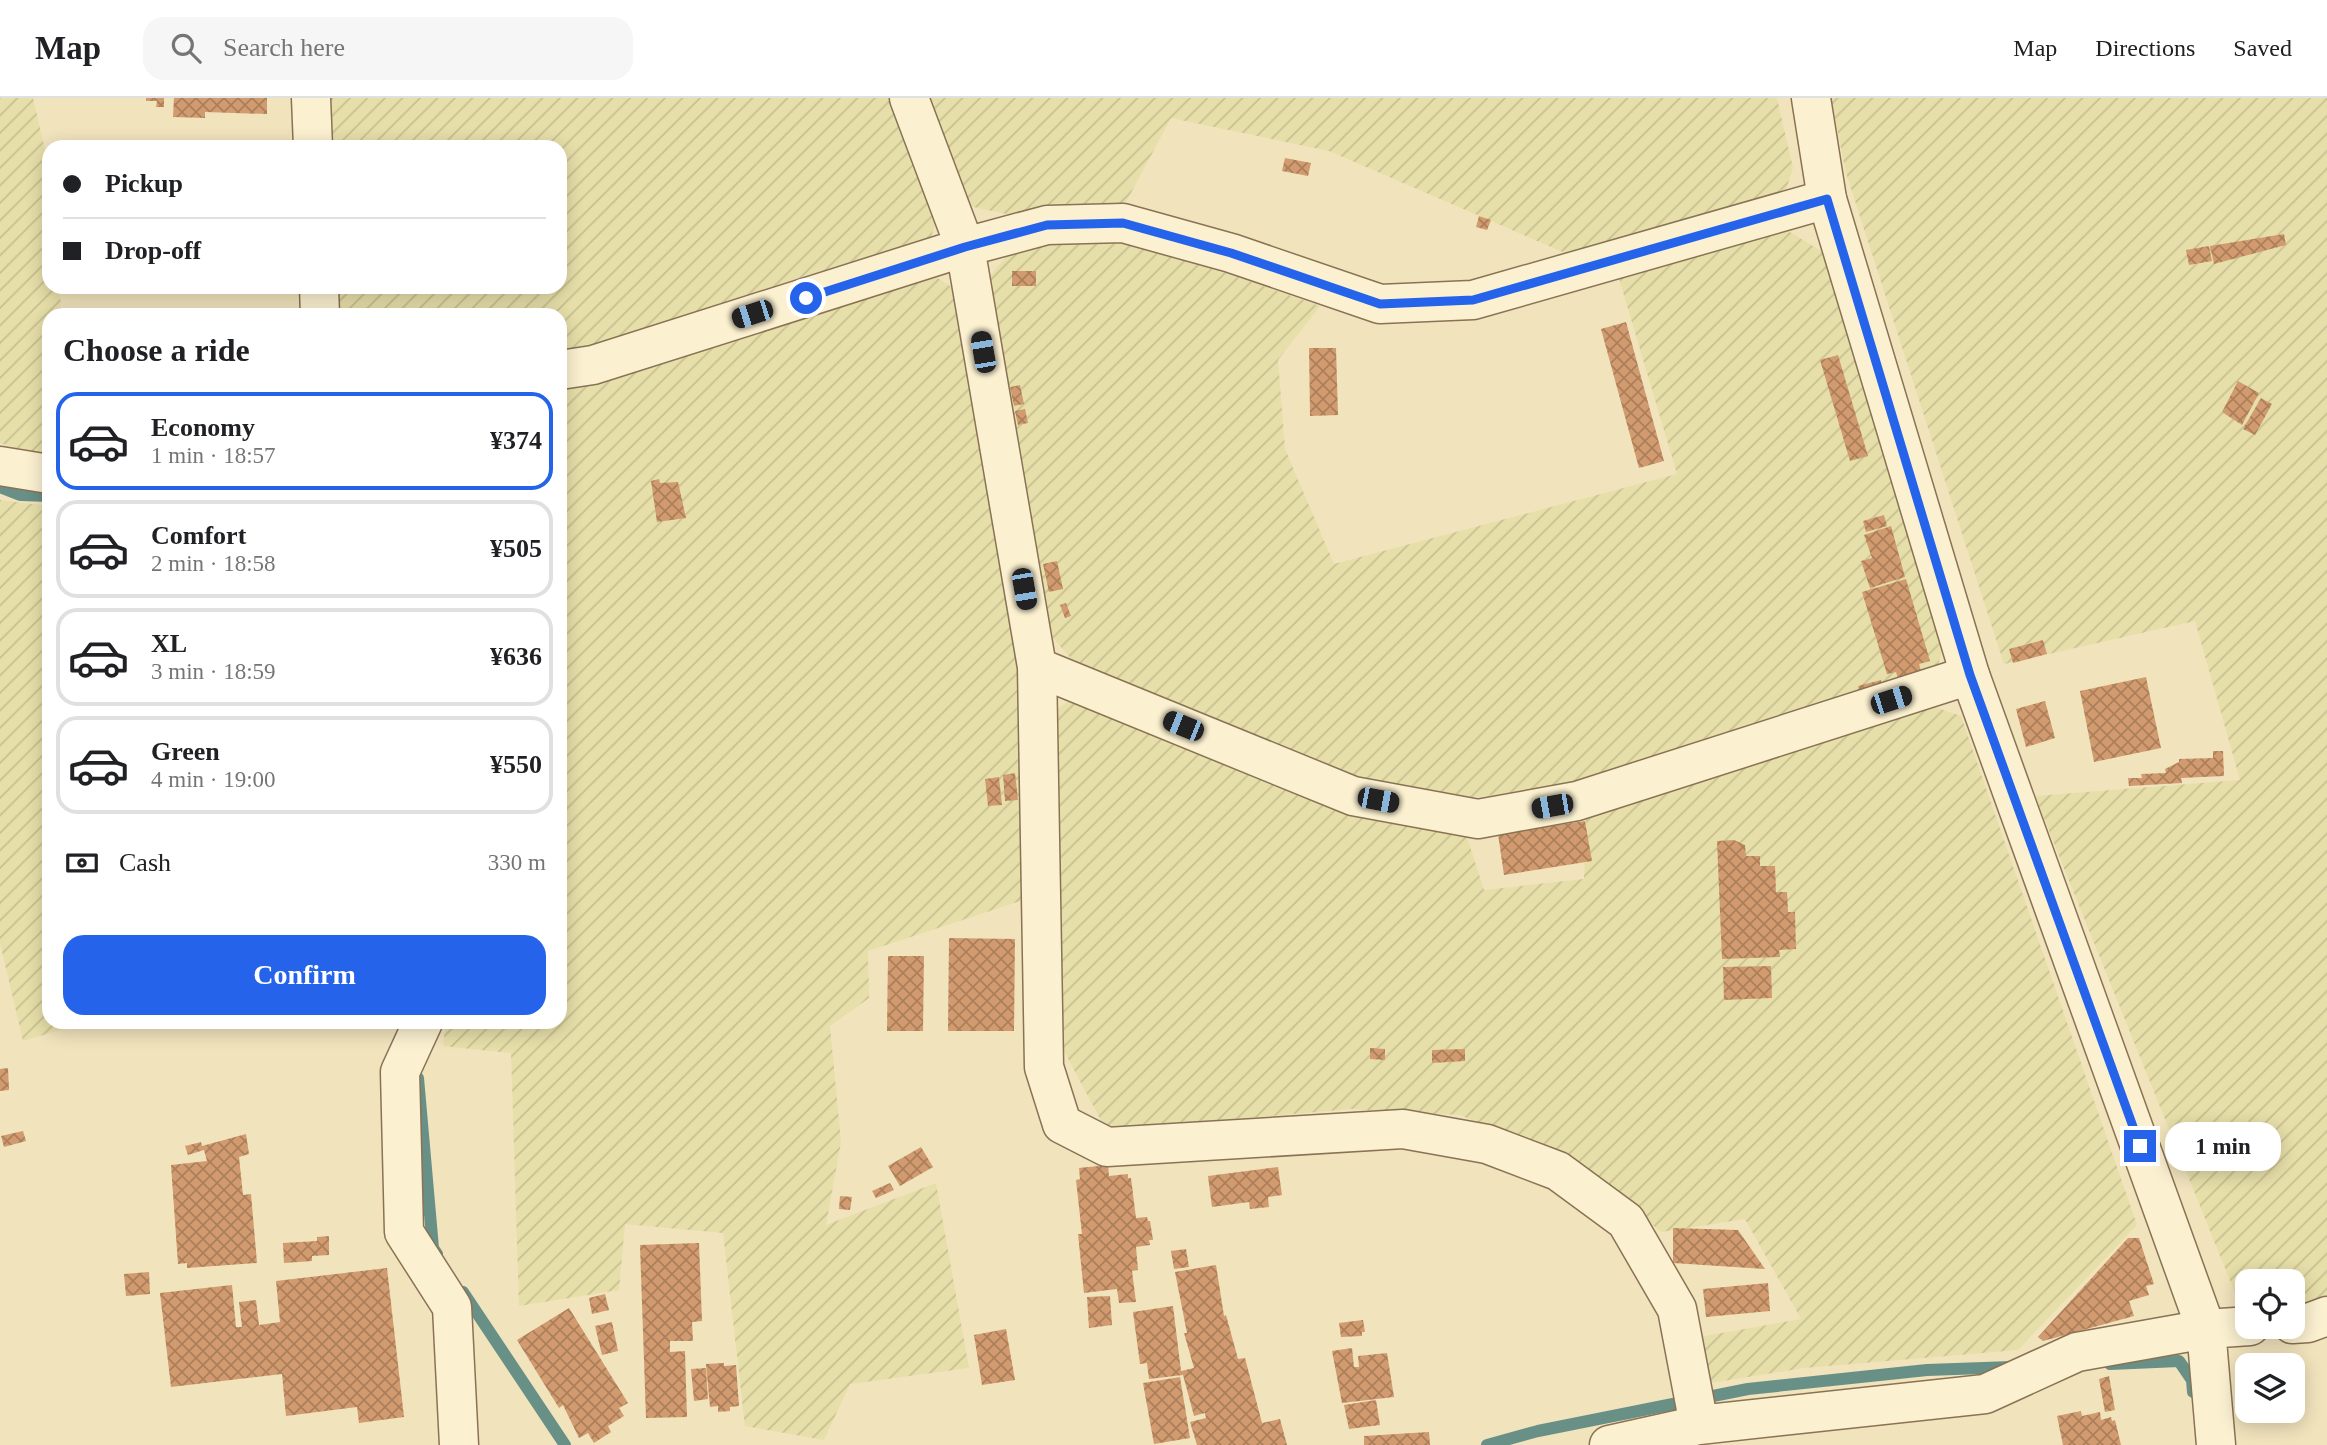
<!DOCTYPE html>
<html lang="en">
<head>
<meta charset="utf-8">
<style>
	:root { --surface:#fff; --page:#f6f6f6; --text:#202124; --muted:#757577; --line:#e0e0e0; --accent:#2563eb }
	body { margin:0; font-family:Georgia,serif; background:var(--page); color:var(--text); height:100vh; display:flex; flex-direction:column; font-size:26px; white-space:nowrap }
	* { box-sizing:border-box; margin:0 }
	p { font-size:23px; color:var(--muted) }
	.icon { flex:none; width:38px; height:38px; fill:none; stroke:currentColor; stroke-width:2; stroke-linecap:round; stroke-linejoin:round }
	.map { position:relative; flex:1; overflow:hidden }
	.details { position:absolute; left:42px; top:210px; width:525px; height:721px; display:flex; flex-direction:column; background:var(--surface); border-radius:21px; box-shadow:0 4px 18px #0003 }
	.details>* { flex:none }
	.banner { position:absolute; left:42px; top:42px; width:525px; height:154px; border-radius:21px; box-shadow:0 4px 18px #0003; display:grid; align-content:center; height:154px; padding:0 21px; background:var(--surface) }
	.tools { position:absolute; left:2235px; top:1171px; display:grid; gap:14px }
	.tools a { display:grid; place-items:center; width:70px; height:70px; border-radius:14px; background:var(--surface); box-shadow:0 4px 18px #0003; font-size:35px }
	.end { position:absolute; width:32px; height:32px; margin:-16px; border:9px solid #2563eb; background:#fff; box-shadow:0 0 0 4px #fff }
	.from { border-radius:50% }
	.bubble { position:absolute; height:49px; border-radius:21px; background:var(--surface); box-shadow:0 4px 18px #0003; font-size:23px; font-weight:600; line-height:49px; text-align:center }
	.car { position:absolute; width:21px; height:42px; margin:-21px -10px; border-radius:9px; box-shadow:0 0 5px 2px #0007; background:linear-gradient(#222 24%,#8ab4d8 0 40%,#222 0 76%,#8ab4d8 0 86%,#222 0) }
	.banner b { display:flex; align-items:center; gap:24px; height:66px; font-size:26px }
	.banner b+b { border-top:2px solid var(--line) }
	.banner i { width:18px; height:18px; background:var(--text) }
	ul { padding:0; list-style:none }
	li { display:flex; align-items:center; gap:21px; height:98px; margin:0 14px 10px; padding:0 7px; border:4px solid var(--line); border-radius:21px }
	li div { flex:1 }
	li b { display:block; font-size:26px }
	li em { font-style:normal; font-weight:600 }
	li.on { border-color:var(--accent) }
	li>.icon { width:63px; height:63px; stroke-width:1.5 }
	h2 { padding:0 21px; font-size:32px; line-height:84px }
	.pay { display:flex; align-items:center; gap:18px; height:77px; padding:0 21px; font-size:26px }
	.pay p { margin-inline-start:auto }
	.cta { display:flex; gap:14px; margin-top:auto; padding:14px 21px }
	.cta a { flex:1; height:80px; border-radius:21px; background:var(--accent); color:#fff; font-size:28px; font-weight:600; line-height:80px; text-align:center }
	header { display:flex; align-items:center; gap:42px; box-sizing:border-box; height:98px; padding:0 35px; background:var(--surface); border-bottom:2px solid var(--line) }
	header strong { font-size:33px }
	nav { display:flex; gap:38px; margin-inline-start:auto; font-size:24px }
	.search { width:490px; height:63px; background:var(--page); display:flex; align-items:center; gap:18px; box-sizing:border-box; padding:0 24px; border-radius:21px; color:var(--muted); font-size:26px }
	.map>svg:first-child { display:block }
	.farmland { fill:url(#farmland-furrows) }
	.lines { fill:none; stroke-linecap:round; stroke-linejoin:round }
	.stream { stroke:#689087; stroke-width:12 }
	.building { fill:url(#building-cross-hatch) }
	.minor-casing { stroke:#8a7255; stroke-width:41 }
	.tertiary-casing { stroke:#8a7255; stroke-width:41 }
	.minor { stroke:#fbf0d0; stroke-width:38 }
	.tertiary { stroke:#fbf0d0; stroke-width:38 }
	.route { stroke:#2563eb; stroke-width:9 }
</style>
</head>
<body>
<header>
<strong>Map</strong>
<div class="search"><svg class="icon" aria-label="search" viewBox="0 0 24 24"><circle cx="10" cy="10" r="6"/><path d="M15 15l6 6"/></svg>Search here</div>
<nav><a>Map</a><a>Directions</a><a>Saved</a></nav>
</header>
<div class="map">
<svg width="2327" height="1347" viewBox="0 0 2327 1347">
	<defs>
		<pattern id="farmland-furrows" width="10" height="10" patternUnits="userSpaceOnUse" patternTransform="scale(1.75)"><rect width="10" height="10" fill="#e7dfa9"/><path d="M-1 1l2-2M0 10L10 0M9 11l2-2" fill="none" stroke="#c7c091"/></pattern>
		<pattern id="building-cross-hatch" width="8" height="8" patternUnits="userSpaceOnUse" patternTransform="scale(1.75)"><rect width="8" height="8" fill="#d29b6f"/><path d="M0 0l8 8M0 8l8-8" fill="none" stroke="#ab7f5a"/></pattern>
	</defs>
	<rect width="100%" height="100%" fill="#f1e3bc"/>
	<path class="farmland" d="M 0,0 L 33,0 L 49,69 L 49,189 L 60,189 L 61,215 L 193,210 L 193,217 L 49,217 L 49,359 L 0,345 Z
		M 328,0 L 898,0 L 940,113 L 929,145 L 592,251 L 560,256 L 560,217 L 334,217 L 333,189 L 560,189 L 560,49 L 330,49 Z
		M 925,0 L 1777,0 L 1793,70 L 1785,95 L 1572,158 L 1329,53 L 1171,20 L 1124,108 L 1011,117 L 969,108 Z
		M 1831,0 L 2327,0 L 2327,1206 L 2293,1211 L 2292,1183 L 2247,1183 L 2247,1207 L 2235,1195 L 2035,698 L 2240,682 L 2195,523 L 2004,566 L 1846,75 Z
		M 1783,130 L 1828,157 L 1943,550 L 1938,567 L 1579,685 L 1458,702 L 1358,681 L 1074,564 L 1053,540 L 1031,431 L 987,182 L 1009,155 L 1071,140 L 1155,150 L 1320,208 L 1278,262 L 1285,351 L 1334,466 L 1677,376 L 1618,177 Z
		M 933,177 L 959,194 L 1019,523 L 1026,801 L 868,853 L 869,900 L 830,928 L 841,1044 L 826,1127 L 936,1085 L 969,1270 L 850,1286 L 824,1342 L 745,1328 L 723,1135 L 625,1126 L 619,1192 L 519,1208 L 511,955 L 443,948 L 446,924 L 560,924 L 560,289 L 611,282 Z
		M 0,402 L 49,408 L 49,924 L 87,924 L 23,943 L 0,845 Z
		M 1077,598 L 1332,706 L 1467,739 L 1484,792 L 1584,781 L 1586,715 L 1929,607 L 1961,618 L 2137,1127 L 2018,1252 L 1804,1270 L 1711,1285 L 1699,1239 L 1801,1221 L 1745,1121 L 1661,1134 L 1582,1067 L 1460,1017 L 1351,1011 L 1106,1032 L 1056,938 L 1057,611 Z"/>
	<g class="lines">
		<path class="stream" d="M 0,389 L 20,397 L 49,398
			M 418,980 L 433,1150 L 437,1156
			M 463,1194 L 565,1347
			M 2110,1266 L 2179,1263 L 2192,1282 L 2193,1294
			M 1487,1347 L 1538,1333 L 1748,1291 L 1927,1272 L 2012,1269"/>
	</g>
	<path class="building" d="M 146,0 L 164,0 L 164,9 L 156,9 L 157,3 L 146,3 Z
		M 174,0 L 267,0 L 267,16 L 205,14 L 205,20 L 173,19 Z
		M 1285,60 L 1311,65 L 1308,78 L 1282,73 Z
		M 1479,118 L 1491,122 L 1487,132 L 1476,129 Z
		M 2284,136 L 2286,147 L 2214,166 L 2210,148 Z
		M 2209,148 L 2212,163 L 2189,167 L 2186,152 Z
		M 1012,173 L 1036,173 L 1036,188 L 1012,188 Z
		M 1626,224 L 1664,363 L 1639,370 L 1601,231 Z
		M 1309,250 L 1336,250 L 1338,317 L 1310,318 Z
		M 1838,257 L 1868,358 L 1850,363 L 1820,262 Z
		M 2238,283 L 2259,295 L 2242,327 L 2222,314 Z
		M 1020,287 L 1024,306 L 1014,308 L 1010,289 Z
		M 2261,300 L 2272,306 L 2255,337 L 2243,331 Z
		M 1025,311 L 1028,325 L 1018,327 L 1015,313 Z
		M 659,381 L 660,385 L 678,384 L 686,420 L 657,424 L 651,383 Z
		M 1884,417 L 1887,428 L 1866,434 L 1863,423 Z
		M 1891,428 L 1905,479 L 1870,490 L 1861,463 L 1872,460 L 1864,437 Z
		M 1057,463 L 1063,491 L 1049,494 L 1043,466 Z
		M 1906,481 L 1930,563 L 1919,566 L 1923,580 L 1900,588 L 1896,574 L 1887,576 L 1862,494 Z
		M 1066,505 L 1071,518 L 1065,520 L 1060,507 Z
		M 2043,542 L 2047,556 L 2013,565 L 2009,551 Z
		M 2146,579 L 2161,650 L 2094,664 L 2080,593 Z
		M 1881,582 L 1884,593 L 1862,599 L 1858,588 Z
		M 2045,603 L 2055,640 L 2026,649 L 2016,611 Z
		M 2213,653 L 2223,653 L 2224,678 L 2181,680 L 2182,685 L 2129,688 L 2128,680 L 2142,680 L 2141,676 L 2166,675 L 2165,671 L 2179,664 L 2179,661 L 2213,660 Z
		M 1015,675 L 1018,702 L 1005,703 L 1003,677 Z
		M 999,679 L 1002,707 L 988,708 L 985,681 Z
		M 1585,723 L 1592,763 L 1504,777 L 1498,736 Z
		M 1734,742 L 1745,747 L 1746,758 L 1760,758 L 1760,768 L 1775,768 L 1776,794 L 1787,794 L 1788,814 L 1795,814 L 1796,851 L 1779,852 L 1780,859 L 1722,861 L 1717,743 Z
		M 949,840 L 1015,841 L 1014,933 L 948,933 Z
		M 888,858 L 924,858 L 923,933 L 887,933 Z
		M 1771,868 L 1772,900 L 1724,902 L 1723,869 Z
		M 1370,950 L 1385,951 L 1385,962 L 1370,961 Z
		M 1465,951 L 1465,963 L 1432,965 L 1432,952 Z
		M 8,970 L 9,992 L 0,993 L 0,971 Z
		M 23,1033 L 26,1043 L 4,1049 L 1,1038 Z
		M 246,1036 L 249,1056 L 239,1059 L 243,1097 L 251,1096 L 257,1165 L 187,1170 L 187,1165 L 178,1166 L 171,1067 L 207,1063 L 204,1052 L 188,1057 L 185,1048 L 201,1044 L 202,1048 Z
		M 921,1049 L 933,1069 L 900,1088 L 888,1068 Z
		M 1108,1067 L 1109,1078 L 1128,1076 L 1128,1080 L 1131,1080 L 1136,1120 L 1147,1119 L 1148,1123 L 1150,1123 L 1153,1142 L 1149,1142 L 1150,1147 L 1136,1149 L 1138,1172 L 1132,1173 L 1136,1204 L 1119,1205 L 1117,1191 L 1084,1195 L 1078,1136 L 1082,1136 L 1076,1082 L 1080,1081 L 1079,1070 Z
		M 1278,1069 L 1282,1097 L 1268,1099 L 1269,1109 L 1250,1111 L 1249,1104 L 1212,1109 L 1208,1078 Z
		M 890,1085 L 894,1092 L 876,1100 L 872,1093 Z
		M 840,1098 L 852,1099 L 850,1112 L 839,1111 Z
		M 1673,1130 L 1738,1132 L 1765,1171 L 1673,1165 Z
		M 329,1138 L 329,1157 L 312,1158 L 312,1163 L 284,1165 L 283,1145 L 317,1143 L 317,1139 Z
		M 2128,1140 L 2139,1140 L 2154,1186 L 2146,1188 L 2149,1197 L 2129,1203 L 2134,1218 L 2043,1243 L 2038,1239 Z
		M 699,1145 L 702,1223 L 692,1224 L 693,1243 L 670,1243 L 670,1254 L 685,1253 L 687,1319 L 646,1320 L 640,1147 Z
		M 1186,1151 L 1189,1169 L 1174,1171 L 1171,1153 Z
		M 1216,1167 L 1224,1218 L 1226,1217 L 1238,1261 L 1245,1260 L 1262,1325 L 1280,1321 L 1287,1347 L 1197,1347 L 1190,1324 L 1206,1320 L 1205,1315 L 1194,1318 L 1183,1277 L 1149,1281 L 1147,1265 L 1140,1266 L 1133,1214 L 1173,1208 L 1181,1273 L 1194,1270 L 1184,1235 L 1187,1235 L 1175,1174 Z
		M 387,1170 L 404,1319 L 359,1325 L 357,1309 L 286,1318 L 282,1276 L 171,1289 L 160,1195 L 232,1187 L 236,1229 L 242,1229 L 239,1204 L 256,1202 L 259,1227 L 280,1224 L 276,1183 Z
		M 149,1174 L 150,1196 L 126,1198 L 124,1176 Z
		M 1768,1185 L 1770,1213 L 1706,1219 L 1703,1191 Z
		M 605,1196 L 609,1212 L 592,1216 L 589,1200 Z
		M 1110,1198 L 1112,1227 L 1089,1230 L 1087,1199 Z
		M 569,1210 L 628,1305 L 619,1310 L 624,1318 L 608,1328 L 611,1334 L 594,1345 L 588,1335 L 579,1340 L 563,1307 L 559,1310 L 517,1242 Z
		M 1363,1222 L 1365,1234 L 1362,1234 L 1362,1238 L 1341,1239 L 1339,1225 Z
		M 612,1224 L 618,1253 L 602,1257 L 595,1228 Z
		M 1006,1231 L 1015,1282 L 982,1287 L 974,1237 Z
		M 1352,1250 L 1354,1269 L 1359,1269 L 1358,1258 L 1387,1255 L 1394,1299 L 1342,1305 L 1332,1253 Z
		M 724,1265 L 724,1268 L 736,1267 L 739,1308 L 730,1309 L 730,1313 L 718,1314 L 718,1308 L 710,1309 L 706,1266 Z
		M 706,1270 L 708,1301 L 694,1303 L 691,1271 Z
		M 2109,1278 L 2115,1312 L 2105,1314 L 2099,1281 Z
		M 1180,1279 L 1190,1340 L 1154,1346 L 1143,1285 Z
		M 1376,1302 L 1380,1327 L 1349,1331 L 1344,1307 Z
		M 2081,1313 L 2082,1318 L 2100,1314 L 2101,1322 L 2111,1319 L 2112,1323 L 2115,1322 L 2121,1347 L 2063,1347 L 2057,1318 Z
		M 1429,1334 L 1430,1347 L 1364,1347 L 1364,1338 Z"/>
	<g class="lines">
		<g class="minor-casing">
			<path id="minor" d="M 311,0 L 313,49
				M 909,0 L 965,149 L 1037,569 L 1044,969 L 1062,1026 L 1107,1049 L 1403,1031 L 1487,1046 L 1558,1073 L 1626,1123 L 1677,1211 L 1699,1327
				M 319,189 L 320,217
				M 560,272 L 593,267 L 965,149 L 1047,127 L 1123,125 L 1231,155 L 1380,206 L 1473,202 L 1827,101
				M 0,368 L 49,376
				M 1037,569 L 1353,698 L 1478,721 L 1577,703 L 1970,577
				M 423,924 L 400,974 L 404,1134 L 452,1209 L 459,1347
				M 2292,1226 L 2308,1225 L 2327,1218
				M 2206,1231 L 2216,1347
				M 1609,1347 L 1699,1327 L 1985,1296 L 2077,1254 L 2206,1231 L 2250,1228"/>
		</g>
		<g class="tertiary-casing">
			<path id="tertiary" d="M 1811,0 L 1827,101 L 1970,577 L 2206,1231"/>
		</g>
		<use href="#minor" class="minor"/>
		<use href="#tertiary" class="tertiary"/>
	</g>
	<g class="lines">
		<path class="route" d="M 806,200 L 965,149 L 1047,127 L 1123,125 L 1231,155 L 1380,206 L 1473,202 L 1827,101 L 1970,577 L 2140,1048"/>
	</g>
</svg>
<div class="tools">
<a><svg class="icon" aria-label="locate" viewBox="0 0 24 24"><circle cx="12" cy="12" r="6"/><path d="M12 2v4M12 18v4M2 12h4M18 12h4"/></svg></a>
<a><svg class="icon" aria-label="layers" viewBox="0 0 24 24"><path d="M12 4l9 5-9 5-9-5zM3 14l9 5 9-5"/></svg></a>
</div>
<i class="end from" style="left:806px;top:200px"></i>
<i class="end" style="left:2140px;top:1048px"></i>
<div class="bubble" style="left:2165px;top:1024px;width:116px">1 min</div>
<i class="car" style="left:752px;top:216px;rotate:252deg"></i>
<i class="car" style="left:983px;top:254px;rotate:350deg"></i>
<i class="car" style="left:1024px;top:491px;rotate:170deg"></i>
<i class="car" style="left:1891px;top:602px;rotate:72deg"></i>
<i class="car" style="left:1183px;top:628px;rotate:292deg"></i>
<i class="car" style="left:1378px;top:702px;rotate:101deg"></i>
<i class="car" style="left:1552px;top:708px;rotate:260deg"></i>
<div class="banner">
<b><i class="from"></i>Pickup</b>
<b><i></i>Drop-off</b>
</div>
<section class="details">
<h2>Choose a ride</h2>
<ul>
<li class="on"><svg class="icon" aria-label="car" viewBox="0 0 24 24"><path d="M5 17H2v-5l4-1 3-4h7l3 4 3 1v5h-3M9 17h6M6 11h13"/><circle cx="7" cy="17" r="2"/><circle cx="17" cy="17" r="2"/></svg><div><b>Economy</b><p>1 min · 18:57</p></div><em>¥374</em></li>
<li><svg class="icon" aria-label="car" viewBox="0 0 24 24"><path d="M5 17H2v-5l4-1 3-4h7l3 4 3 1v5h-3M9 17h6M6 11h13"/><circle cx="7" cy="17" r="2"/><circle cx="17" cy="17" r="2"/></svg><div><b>Comfort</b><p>2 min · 18:58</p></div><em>¥505</em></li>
<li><svg class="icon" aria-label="car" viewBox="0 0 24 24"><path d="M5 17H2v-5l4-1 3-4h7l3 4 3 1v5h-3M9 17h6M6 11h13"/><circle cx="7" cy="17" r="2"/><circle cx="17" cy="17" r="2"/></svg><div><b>XL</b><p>3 min · 18:59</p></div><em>¥636</em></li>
<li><svg class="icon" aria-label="car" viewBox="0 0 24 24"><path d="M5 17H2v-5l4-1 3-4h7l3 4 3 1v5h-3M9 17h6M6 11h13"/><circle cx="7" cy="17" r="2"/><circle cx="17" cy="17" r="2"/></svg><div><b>Green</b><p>4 min · 19:00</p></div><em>¥550</em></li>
</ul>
<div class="pay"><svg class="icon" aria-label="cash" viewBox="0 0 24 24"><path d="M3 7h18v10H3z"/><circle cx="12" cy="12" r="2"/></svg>Cash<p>330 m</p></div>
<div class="cta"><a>Confirm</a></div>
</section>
</div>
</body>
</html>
